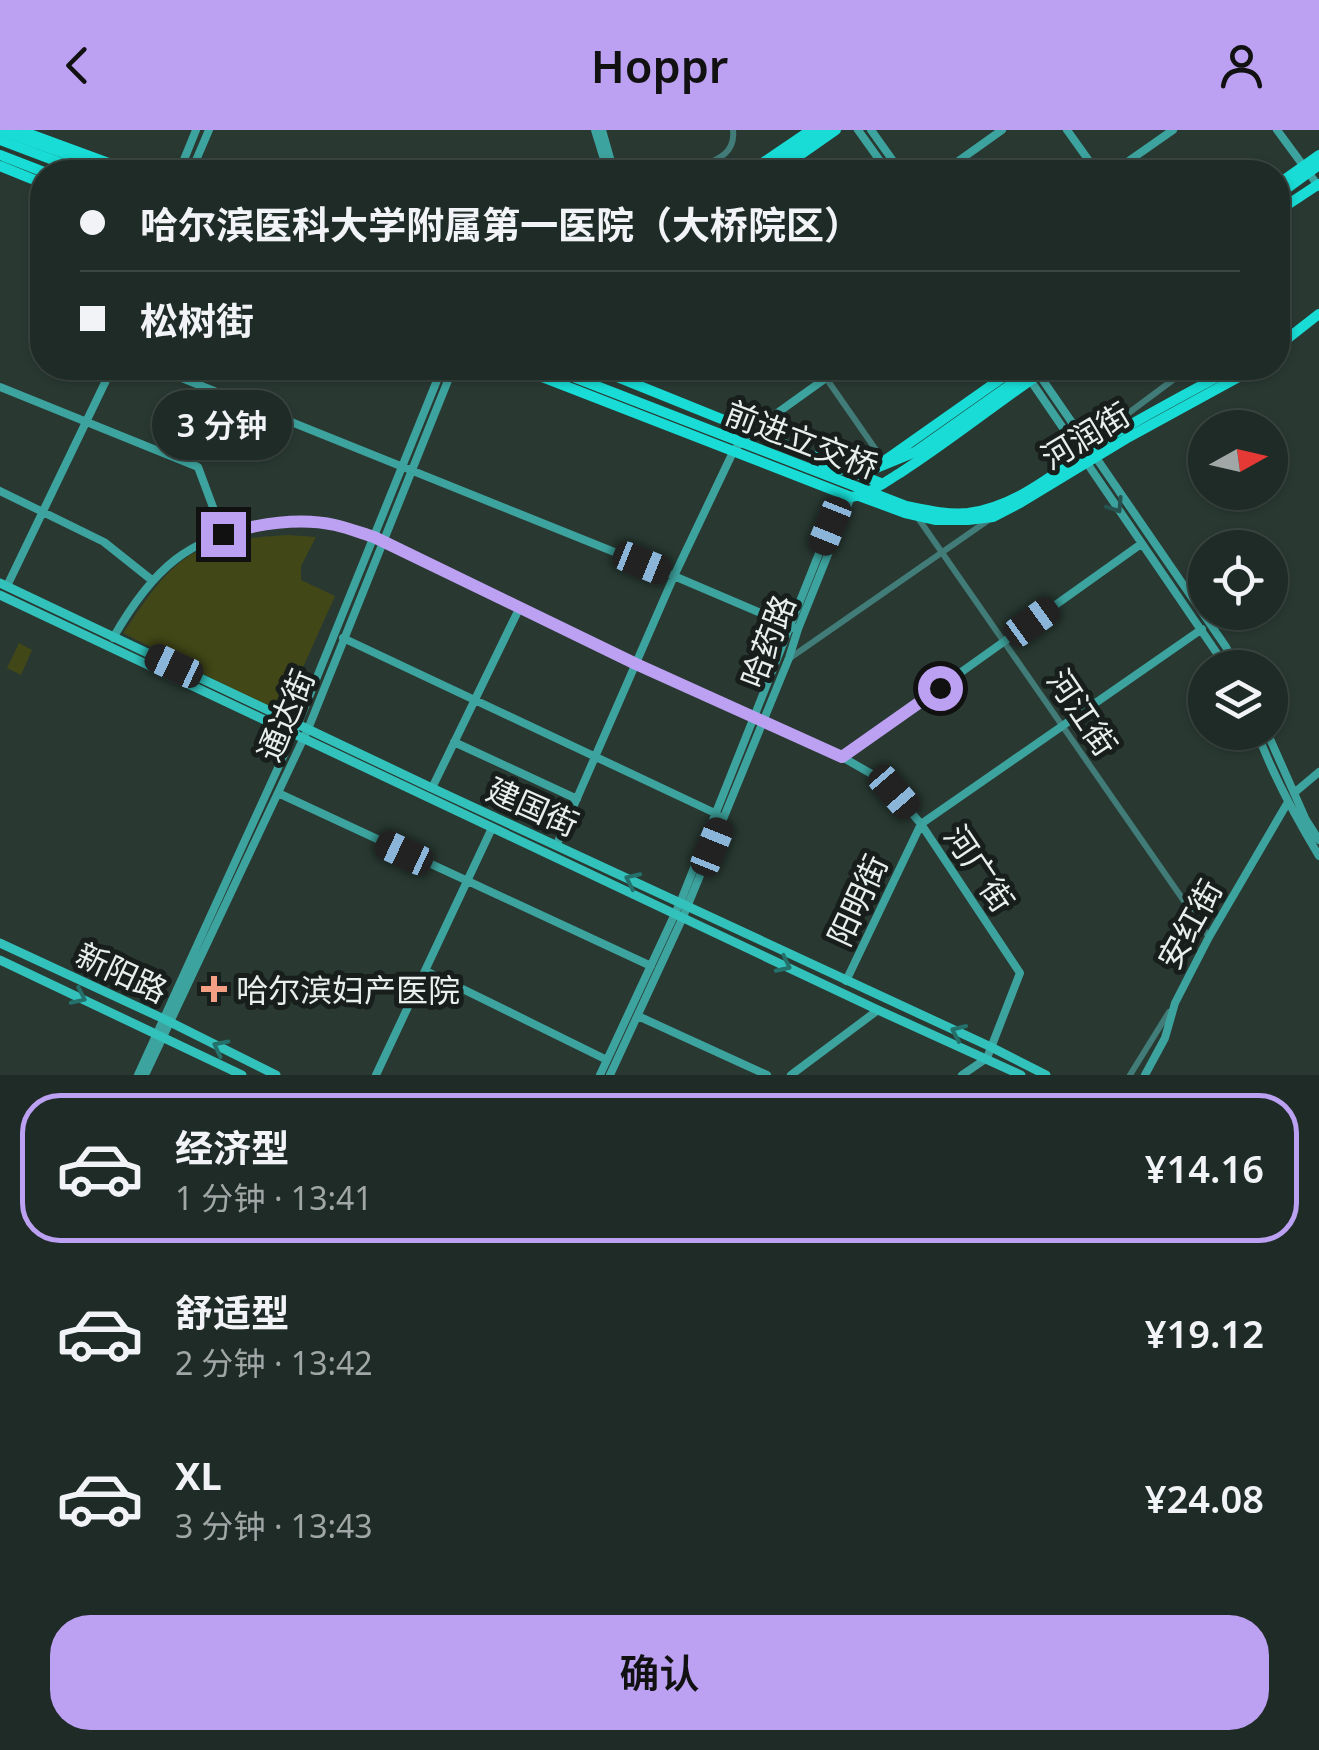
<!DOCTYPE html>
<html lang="zh">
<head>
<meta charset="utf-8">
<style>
	:root { --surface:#1f2b26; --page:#2c3732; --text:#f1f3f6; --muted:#a1a7a7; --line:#3c4743; --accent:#bca0f2 }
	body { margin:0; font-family:"Noto Sans","Noto Sans SC",sans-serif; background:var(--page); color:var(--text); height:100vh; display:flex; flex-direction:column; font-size:38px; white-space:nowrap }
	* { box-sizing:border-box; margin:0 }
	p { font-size:32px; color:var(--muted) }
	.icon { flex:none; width:55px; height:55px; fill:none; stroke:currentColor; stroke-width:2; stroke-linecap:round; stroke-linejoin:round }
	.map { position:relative; height:945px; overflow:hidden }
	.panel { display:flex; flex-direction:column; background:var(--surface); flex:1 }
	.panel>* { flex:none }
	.hud { position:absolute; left:30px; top:30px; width:1260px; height:220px; border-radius:40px; box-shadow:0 2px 8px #0004,0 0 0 2px var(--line); display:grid; align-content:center; height:220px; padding:0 50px; background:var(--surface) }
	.needle { width:65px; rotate:82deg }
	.buttons { position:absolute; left:1188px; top:280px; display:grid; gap:20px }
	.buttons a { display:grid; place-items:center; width:100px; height:100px; border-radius:50%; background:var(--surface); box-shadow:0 2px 8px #0004,0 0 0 2px var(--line); font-size:50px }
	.end { position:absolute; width:45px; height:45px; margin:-22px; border:12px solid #bca0f2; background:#111; box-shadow:0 0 0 5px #111 }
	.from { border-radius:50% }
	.bubble { position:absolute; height:70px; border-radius:35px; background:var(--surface); box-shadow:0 2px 8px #0004,0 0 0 2px var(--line); font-size:32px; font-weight:600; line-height:70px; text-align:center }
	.car { position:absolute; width:30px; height:60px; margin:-30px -15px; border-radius:12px; box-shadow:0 0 8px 2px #0007; background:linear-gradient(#222 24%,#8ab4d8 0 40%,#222 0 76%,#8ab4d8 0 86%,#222 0) }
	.hud b { display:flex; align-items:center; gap:35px; height:95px; font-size:38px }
	.hud b+b { border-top:2px solid var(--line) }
	.hud i { width:25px; height:25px; background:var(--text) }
	ul { padding:18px 0 0; list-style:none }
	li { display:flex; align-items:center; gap:30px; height:150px; margin:0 20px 15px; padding:0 30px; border:5px solid transparent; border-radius:40px }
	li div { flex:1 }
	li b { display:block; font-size:38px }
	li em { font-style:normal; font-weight:600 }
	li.current { border-color:var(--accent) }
	li>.icon { width:90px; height:90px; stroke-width:1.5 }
	.button { display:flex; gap:20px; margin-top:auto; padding:20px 50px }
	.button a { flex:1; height:115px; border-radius:40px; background:var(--accent); color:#111; font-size:40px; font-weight:600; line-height:115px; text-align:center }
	header { display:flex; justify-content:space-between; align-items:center; height:130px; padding:0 50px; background:var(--accent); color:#111; font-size:45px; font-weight:600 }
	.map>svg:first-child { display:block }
	.green { fill:#424717 }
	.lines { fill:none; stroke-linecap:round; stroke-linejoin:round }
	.street { stroke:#417c78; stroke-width:6 }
	.secondary { stroke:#3da39e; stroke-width:8 }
	.primary { stroke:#32c1bb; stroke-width:9 }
	.highway { stroke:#18dcd5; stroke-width:10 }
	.highway-bridge { stroke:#18dcd5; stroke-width:10 }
	.oneway { stroke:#26534f }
	.oneway2 { stroke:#24706b }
	.route { stroke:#bca0f2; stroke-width:12 }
	.poi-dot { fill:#f39f84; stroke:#171e1b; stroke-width:4 }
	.labels { text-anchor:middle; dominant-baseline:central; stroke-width:10; stroke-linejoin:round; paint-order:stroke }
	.street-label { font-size:32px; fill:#e6efeb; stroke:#171e1b }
	.poi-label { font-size:32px; fill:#e6efeb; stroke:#171e1b; text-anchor:start }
</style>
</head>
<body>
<header><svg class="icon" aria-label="back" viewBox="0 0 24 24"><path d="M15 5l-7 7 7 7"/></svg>Hoppr<svg class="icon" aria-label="person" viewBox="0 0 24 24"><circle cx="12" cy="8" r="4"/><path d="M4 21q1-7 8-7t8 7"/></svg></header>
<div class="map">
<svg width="1319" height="945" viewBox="0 0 1319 945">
	<rect width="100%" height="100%" fill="#293932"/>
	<path class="green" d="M 288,405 L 316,407 L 301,436 L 301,450 L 335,466 L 282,584 L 123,503 C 143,475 164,438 196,422 C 224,409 257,407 288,405 Z
		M 19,513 L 32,520 L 21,545 L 7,538 Z"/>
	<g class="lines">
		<path class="street" d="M 689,42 C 710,31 736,28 733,0
			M 826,248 L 883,330
			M 1087,314 L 1189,238
			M 918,388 L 1209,807
			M 790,528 L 990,389
			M 1130,945 L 1169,882"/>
		<path class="secondary" d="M 595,0 L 608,42
			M 602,0 L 614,42
			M 858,0 L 888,42
			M 871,0 L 901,42
			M 1067,0 L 1097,42
			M 1277,0 L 1319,57
			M 179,42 L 196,0
			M 191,42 L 209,0
			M 943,42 L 1002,0
			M 1113,42 L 1173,0
			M 157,238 L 674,446 L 798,499
			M 1022,238 L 1227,538
			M 1038,243 L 1226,517 L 1237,538
			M 0,257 L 198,337 L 223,404
			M 0,361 L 104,412 L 153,451
			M 7,456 L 112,238
			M 113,508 C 152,440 188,405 268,395 C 288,393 308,391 329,394 C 344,397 359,403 374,407 L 636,535 L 842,627 L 877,647 L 894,662 L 921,694 L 1020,843 L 987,928 L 962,945
			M 343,508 L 717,684
			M 1257,602 C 1273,646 1295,686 1319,726
			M 1267,602 L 1306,690 L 1319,710
			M 454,612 L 577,669
			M 842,627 L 1141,414
			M 432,658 L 519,479
			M 278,663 L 651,836
			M 1294,663 L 1319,642
			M 557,714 L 674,446 L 734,320 L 752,301 L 840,238
			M 426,841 L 607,930
			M 846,851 L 921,694 L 1202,499
			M 638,886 L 767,945
			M 138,945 L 298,594 L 442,238
			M 145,945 L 308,599 L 453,238
			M 376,945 L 492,698
			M 600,945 L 680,773 L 843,363
			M 610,945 L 683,787 L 789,528 L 798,499 L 851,367
			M 791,945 L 878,880
			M 1145,945 L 1165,908 L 1175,873 L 1209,807 L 1288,672"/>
		<path class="primary" d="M 0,453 L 432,658 L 991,917 L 1046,945
			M 0,465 L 878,880 L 1021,945
			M 0,813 L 164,889 L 276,945
			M 0,830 L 242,945"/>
		<path class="highway" d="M 19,0 L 133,42
			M 0,10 L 85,42
			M 0,25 L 44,42
			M 0,36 L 42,53
			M 749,42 L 811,0
			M 763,42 L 824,0
			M 776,42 L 836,0
			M 1278,54 L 1319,25
			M 1278,81 L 1319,54
			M 1278,216 L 1319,184
			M 519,238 L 851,367 C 868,365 885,352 900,343 C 951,310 998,272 1048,238
			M 595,238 L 883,354
			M 874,338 L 1016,238
			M 859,366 L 905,383 L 936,390 L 968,390 L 993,387 L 1020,373 L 1129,307 L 1255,238"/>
		<path class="highway-bridge" d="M 0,0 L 115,42
			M 1278,65 L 1319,35
			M 550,238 L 906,376 C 926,380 947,385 968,383 C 1023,376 1065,333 1111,306 C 1151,282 1193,260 1234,238
			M 823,338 L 857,341 L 876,338 L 915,322 L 1034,238"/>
	</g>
	<defs><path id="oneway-chevron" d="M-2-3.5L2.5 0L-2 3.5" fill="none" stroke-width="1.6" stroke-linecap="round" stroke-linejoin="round" transform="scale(2.5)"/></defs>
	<use class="oneway" href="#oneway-chevron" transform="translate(1116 376) rotate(57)"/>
	<g class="oneway2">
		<use href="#oneway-chevron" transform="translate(632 750) rotate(-155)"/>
		<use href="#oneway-chevron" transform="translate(784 835) rotate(26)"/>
		<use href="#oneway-chevron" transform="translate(79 867) rotate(25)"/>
		<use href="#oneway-chevron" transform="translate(958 902) rotate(-156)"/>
		<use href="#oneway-chevron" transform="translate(220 917) rotate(-153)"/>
	</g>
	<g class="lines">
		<path class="route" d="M 223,404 C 258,394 299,387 335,395 C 348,398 361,403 374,407 L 636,534 L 842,627 L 940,558"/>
	</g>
	<path class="poi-dot" d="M209 844h10v10h10v10h-10v10h-10v-10h-10v-10h10z"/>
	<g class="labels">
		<g class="street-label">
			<text transform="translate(1085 305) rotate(-31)">河润街</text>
			<text transform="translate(802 309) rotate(21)">前进立交桥</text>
			<text transform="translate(767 511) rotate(-69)">哈药路</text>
			<text transform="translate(1083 582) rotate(56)">河江街</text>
			<text transform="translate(285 585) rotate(-67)">通达街</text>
			<text transform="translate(533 676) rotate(24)">建国街</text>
			<text transform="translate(980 738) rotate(56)">河广街</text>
			<text transform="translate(857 770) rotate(-65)">阳明街</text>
			<text transform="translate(1189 794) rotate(-61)">安红街</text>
			<text transform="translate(122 842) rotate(25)">新阳路</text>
		</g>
		<g class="poi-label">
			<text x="236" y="859">哈尔滨妇产医院</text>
		</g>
	</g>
</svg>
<div class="buttons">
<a><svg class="needle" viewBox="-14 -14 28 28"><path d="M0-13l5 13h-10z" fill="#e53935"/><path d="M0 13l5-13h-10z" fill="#a1a7a7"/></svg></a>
<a><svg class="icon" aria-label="locate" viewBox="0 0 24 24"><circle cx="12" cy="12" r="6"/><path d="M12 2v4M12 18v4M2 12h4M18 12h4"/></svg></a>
<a><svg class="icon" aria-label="layers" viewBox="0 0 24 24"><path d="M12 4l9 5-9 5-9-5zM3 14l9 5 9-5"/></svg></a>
</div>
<i class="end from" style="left:940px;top:558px"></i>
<i class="end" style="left:223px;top:404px"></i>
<div class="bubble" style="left:152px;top:260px;width:140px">3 分钟</div>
<i class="car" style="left:830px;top:396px;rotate:202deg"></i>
<i class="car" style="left:642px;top:433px;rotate:112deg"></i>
<i class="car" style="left:1032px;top:492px;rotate:54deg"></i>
<i class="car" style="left:174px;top:536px;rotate:295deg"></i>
<i class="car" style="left:894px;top:662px;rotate:139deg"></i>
<i class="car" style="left:712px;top:717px;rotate:22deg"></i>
<i class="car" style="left:404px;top:723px;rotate:295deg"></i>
<div class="hud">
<b><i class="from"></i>哈尔滨医科大学附属第一医院（大桥院区）</b>
<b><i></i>松树街</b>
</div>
</div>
<section class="panel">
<ul>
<li class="current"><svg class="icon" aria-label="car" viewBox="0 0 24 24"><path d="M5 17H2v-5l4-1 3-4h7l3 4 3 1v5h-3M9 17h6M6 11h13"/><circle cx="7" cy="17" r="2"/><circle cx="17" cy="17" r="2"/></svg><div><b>经济型</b><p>1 分钟 · 13:41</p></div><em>¥14.16</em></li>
<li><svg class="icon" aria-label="car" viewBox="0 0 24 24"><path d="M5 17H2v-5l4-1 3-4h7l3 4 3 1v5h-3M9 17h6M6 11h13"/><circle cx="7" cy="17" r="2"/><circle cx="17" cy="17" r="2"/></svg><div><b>舒适型</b><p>2 分钟 · 13:42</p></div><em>¥19.12</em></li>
<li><svg class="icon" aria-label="car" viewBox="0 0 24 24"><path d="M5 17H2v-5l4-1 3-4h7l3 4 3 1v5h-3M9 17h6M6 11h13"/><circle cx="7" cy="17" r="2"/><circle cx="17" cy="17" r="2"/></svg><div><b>XL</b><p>3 分钟 · 13:43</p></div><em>¥24.08</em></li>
</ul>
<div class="button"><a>确认</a></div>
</section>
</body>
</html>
